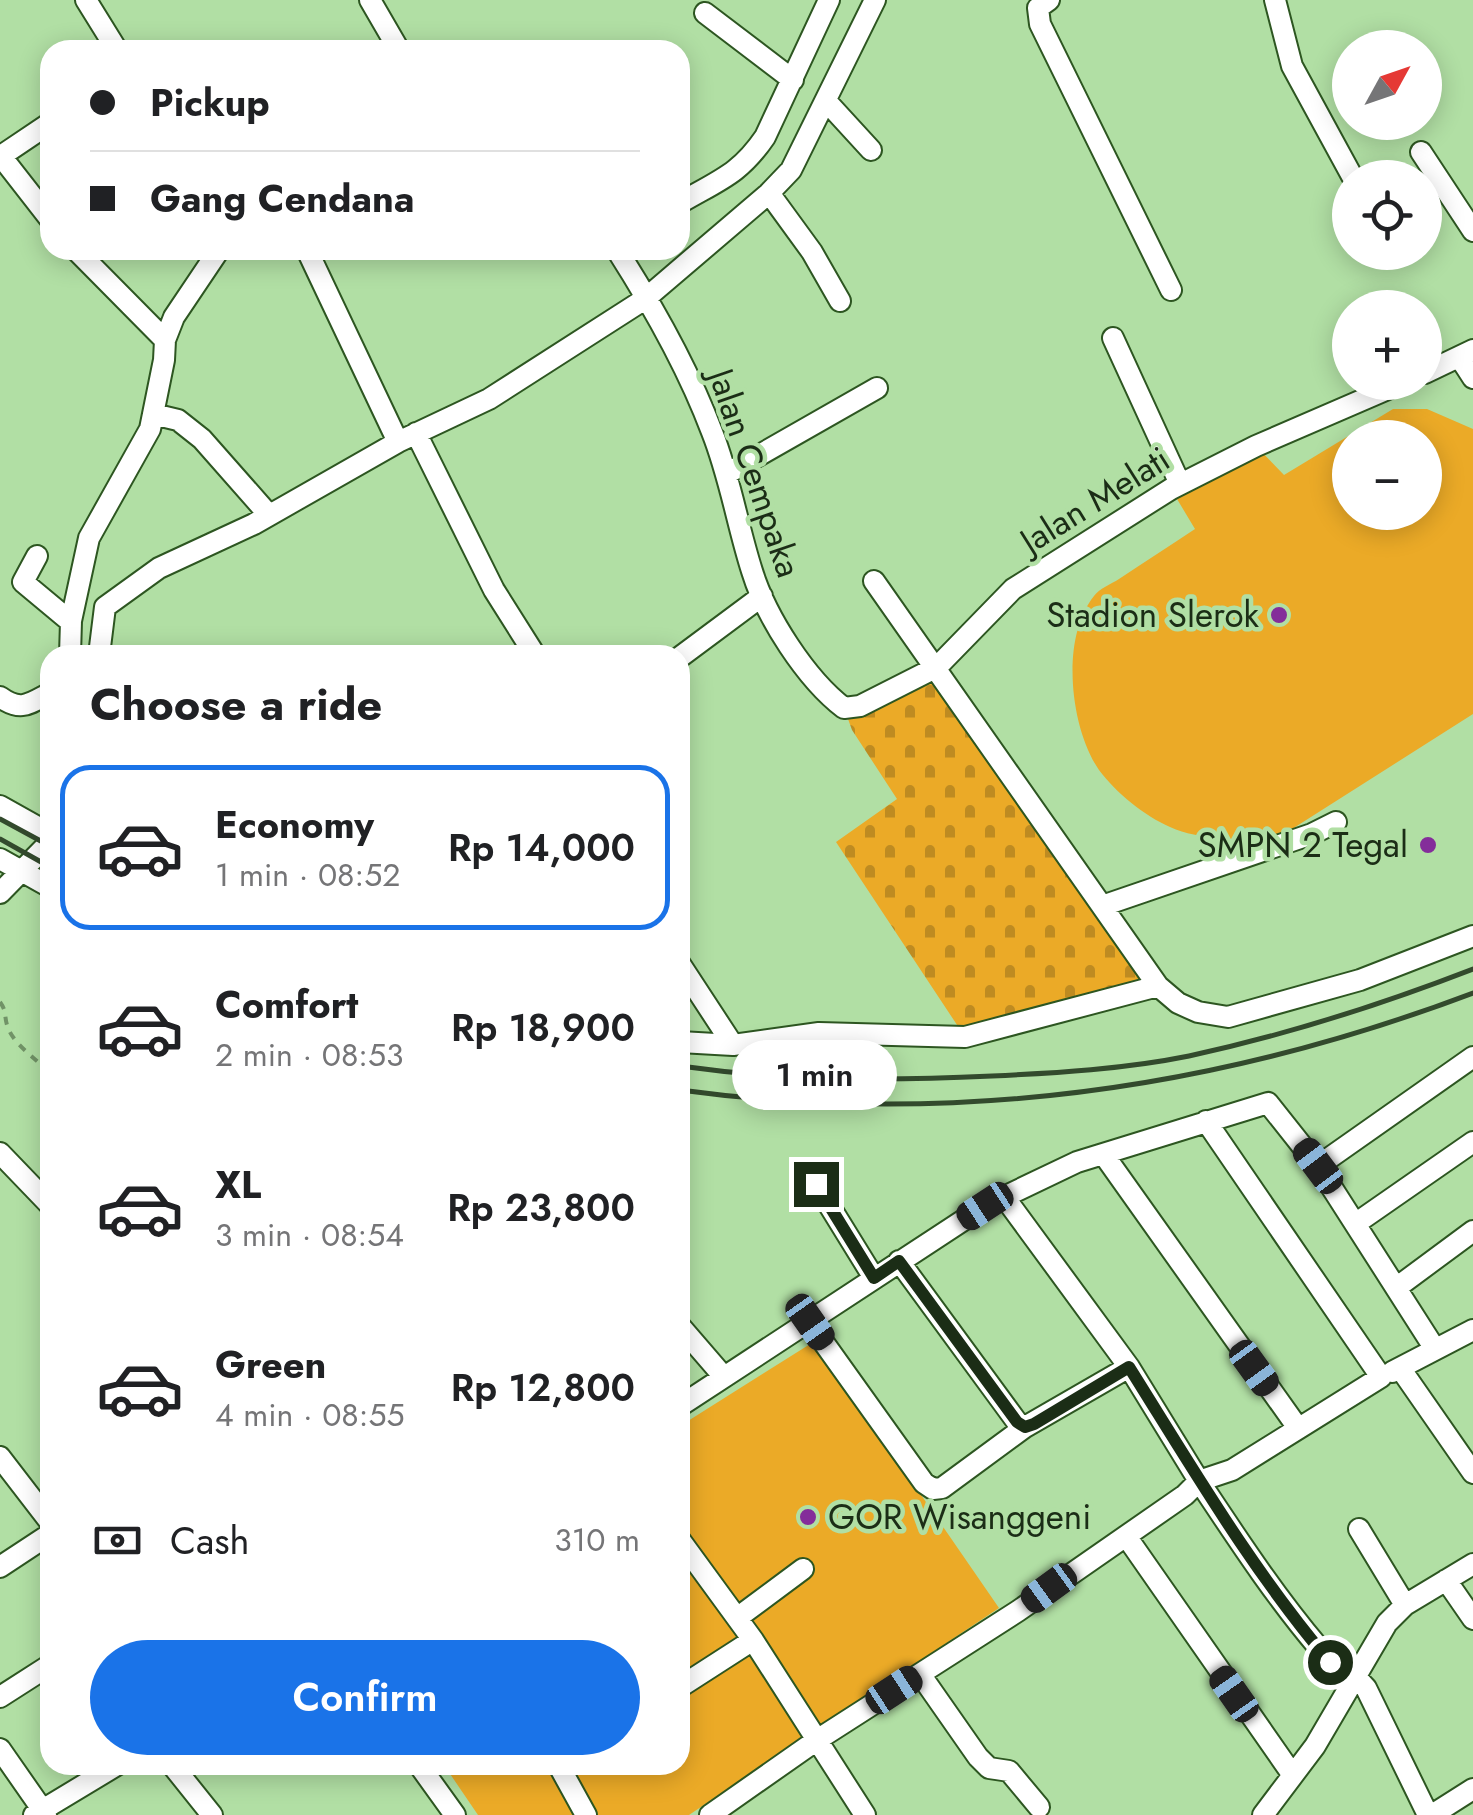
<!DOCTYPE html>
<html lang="en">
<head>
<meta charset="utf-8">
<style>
	:root { --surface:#fff; --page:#f2f2f2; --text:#202124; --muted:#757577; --line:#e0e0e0; --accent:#1a73e8 }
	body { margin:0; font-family:Jost,sans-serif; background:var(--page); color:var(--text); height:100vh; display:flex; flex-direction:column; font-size:38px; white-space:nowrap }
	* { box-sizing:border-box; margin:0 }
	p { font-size:32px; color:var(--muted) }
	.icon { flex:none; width:55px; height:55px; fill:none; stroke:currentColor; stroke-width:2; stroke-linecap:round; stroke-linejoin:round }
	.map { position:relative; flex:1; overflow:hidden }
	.side { position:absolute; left:40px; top:645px; width:650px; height:1130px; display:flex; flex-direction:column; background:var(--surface); border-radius:30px; box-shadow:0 5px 25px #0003 }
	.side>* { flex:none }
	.top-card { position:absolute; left:40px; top:40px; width:650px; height:220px; border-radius:30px; box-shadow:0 5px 25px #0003; display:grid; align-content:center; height:220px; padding:0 50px; background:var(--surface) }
	.needle { width:65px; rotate:50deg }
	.controls { position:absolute; left:1332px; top:30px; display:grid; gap:20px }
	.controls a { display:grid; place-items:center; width:110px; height:110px; border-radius:50%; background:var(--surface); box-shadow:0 5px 25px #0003; font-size:50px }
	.end { position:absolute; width:45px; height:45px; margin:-22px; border:12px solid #1b2d16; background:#fff; box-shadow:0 0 0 5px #fff }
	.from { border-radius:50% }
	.bubble { position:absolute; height:70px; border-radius:35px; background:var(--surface); box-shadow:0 5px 25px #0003; font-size:32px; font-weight:600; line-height:70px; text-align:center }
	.car { position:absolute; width:30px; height:60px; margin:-30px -15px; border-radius:12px; box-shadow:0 0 8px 2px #0007; background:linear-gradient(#222 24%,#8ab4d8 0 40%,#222 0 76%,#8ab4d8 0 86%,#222 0) }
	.top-card b { display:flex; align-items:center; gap:35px; height:95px; font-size:38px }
	.top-card b+b { border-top:2px solid var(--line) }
	.top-card i { width:25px; height:25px; background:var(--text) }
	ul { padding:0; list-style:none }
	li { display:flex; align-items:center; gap:30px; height:165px; margin:0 20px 15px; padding:0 30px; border:5px solid transparent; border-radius:30px }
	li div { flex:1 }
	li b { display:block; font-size:38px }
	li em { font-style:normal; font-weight:600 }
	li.active { border-color:var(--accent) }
	li>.icon { width:90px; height:90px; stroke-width:1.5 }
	h2 { padding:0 50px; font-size:45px; line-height:120px }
	.pay { display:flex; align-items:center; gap:25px; height:110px; padding:0 50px; font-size:38px }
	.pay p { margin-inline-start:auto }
	.button { display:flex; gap:20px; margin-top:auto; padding:20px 50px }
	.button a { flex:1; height:115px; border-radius:60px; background:var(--accent); color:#fff; font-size:40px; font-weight:600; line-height:115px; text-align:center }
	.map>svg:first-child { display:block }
	.cemetery { fill:url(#cemetery-stones) }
	.park { fill:#ebaa27; fill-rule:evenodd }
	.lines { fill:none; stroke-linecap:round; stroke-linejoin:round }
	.minor-casing { stroke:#2d5621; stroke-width:24 }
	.path { stroke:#719367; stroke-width:4; stroke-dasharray:8 8; stroke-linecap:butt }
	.minor { stroke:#fff; stroke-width:20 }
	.rail { stroke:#334a2d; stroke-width:5 }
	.route { stroke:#1b2d16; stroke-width:12 }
	.poi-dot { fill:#842d9a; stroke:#b1dfa4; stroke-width:4 }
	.labels { text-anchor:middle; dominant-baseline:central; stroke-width:9; stroke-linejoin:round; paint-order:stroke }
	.street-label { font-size:35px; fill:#1b2d16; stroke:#b1dfa4 }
	.poi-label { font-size:35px; fill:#1b2d16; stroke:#b1dfa4; text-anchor:end }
</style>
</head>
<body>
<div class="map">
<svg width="1473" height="1815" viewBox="0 0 1473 1815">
	<defs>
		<pattern id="cemetery-stones" width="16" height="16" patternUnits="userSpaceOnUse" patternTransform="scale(2.5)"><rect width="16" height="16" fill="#ebaa27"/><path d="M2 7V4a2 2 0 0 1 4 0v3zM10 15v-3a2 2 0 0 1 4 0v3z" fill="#be8b21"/></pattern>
	</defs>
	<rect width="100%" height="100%" fill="#b1dfa4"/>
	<path class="cemetery" d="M 937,667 L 1158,986 L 965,1037 L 836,842 L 897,799 L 852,730 L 844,708 Z"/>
	<path class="park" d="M 1393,409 L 1427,409 L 1473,429 L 1473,714 L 1267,845 C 1235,837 1201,841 1170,827 C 1145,816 1116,793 1099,770 C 1070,728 1060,638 1094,596 C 1099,589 1111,584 1119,579 C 1144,562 1170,546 1195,529 L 1171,489 L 1256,446 L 1284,475 ZM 1350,438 L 1425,438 L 1425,512 L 1350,512 Z
		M 815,1341 L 999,1608 L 689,1815 L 478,1815 L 444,1765 L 680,1765 L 680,1426 Z"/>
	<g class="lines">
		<g class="minor-casing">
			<path id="minor" d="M 86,0 L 117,50
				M 370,0 L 399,50
				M 1049,0 L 1038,8 L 1040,24 L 1171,290
				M 1275,0 L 1292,66 L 1353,178
				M 705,13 L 793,80
				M 827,102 L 871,150
				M 1421,152 L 1473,231
				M 0,155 L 50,219
				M 1,156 L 50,123
				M 769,193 L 812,252 L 840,301
				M 680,203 C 719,180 739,175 765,137 L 829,0
				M 76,250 L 165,340
				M 307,250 L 398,442
				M 617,250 C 654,308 688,368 712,432 C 730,477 737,524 752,571 C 766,617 806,679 844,708 L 860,706 L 937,667 L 1013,589 L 1171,489 L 1256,446 L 1404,382
				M 1113,338 L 1180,484
				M 1460,358 L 1473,378
				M 1425,373 L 1473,350
				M 153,414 L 178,420 L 202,439 L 269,515
				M 416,433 L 494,590 L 535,655
				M 728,473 L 877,388
				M 37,556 L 23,582 L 71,622
				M 874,581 L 1158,986 L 1178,1003 L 1198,1012 L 1228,1017 L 1360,980 L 1473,936
				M 70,655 L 71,621 L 89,538 L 150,429 L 164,360 L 165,340 L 174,317 L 219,250
				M 99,655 L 105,607 L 159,568 L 254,524 L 398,442 L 489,399 L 645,299 L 769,193 L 791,170 L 875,0
				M 680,657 L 762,596
				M 0,697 C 21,712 29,704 50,693
				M 0,806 L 50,834
				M 0,859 L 50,887
				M 0,893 L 50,842
				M 1102,906 L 1312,834 L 1336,822
				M 680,964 L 733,1045
				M 680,1042 L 733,1045 L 819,1033 L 965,1037 L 1158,986
				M 0,1153 L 50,1205
				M 1104,1155 L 1298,1428
				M 1318,1166 L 1473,1057
				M 816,1184 L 874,1278
				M 1005,1198 L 1129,1367 L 1199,1481 L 1232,1470 L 1381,1377 L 1206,1121
				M 1355,1224 L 1473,1142
				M 899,1261 L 1017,1422 L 1025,1427 L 1129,1367
				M 1396,1288 L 1473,1231
				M 809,1322 L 924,1483 L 933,1489 L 942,1488 L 1025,1427
				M 680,1326 L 724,1377
				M 1400,1368 L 1473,1473
				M 1392,1372 L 1473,1330
				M 680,1406 L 985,1206 L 1077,1162 L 1268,1103 L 1318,1166 L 1435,1349
				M 0,1457 L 50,1522
				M 1359,1529 L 1405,1605
				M 1126,1536 L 1292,1774
				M 680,1540 L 753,1640 L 817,1740 L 1018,1611 L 1185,1495 L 1199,1481 C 1237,1538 1274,1595 1319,1648 C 1333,1664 1352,1671 1366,1688 L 1428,1815
				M 0,1567 L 50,1534
				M 1446,1580 L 1473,1619
				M 737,1618 L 803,1569
				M 920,1674 L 978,1757 L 989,1768 L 1009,1771 L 1039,1807
				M 680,1687 L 753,1640
				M 0,1697 L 50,1665
				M 0,1749 L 46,1815
				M 172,1765 L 212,1815
				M 419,1765 L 455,1815
				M 561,1765 L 559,1766 L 586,1815
				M 34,1815 L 117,1765
				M 710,1815 L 817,1740 L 865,1815
				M 1263,1815 L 1315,1746 L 1387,1623 L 1405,1605 L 1473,1564
				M 1432,1815 L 1473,1789"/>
		</g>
		<path class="path" d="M 0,1002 C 7,1012 4,1015 7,1025 C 13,1045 37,1059 50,1073"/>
		<use href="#minor" class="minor"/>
		<path class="rail" d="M 0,819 L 50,846
			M 0,839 L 50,867
			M 680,1066 C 786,1081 885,1081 992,1076 C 1057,1073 1125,1069 1189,1056 C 1286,1035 1380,1005 1473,969
			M 680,1090 C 953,1127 1217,1090 1473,993"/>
	</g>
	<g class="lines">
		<path class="route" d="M 816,1184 L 874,1278 L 899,1261 L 1017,1422 L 1025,1427 L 1034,1424 L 1129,1367 C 1193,1469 1252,1570 1330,1662"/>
	</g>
	<g class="poi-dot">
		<circle cx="1279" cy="615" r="10"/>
		<circle cx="1428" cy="845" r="10"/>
		<circle cx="808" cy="1517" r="10"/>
	</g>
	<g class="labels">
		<g class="street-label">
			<text transform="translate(755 473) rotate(71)">Jalan Cempaka</text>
			<text transform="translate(1095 500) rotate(-32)">Jalan Melati</text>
		</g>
		<g class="poi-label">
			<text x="1259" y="615">Stadion Slerok</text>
			<text x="1408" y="845">SMPN 2 Tegal</text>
			<text x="828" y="1517" text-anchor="start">GOR Wisanggeni</text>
		</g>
	</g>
</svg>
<div class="controls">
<a><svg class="needle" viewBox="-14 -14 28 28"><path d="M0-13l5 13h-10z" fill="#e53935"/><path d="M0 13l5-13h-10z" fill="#757577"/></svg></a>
<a><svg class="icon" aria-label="locate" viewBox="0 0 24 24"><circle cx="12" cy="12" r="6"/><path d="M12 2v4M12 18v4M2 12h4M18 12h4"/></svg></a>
<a>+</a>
<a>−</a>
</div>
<i class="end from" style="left:1330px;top:1662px"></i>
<i class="end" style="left:816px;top:1184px"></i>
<div class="bubble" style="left:732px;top:1040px;width:165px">1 min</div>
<i class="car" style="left:1318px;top:1166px;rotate:323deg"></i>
<i class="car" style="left:985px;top:1206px;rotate:237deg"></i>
<i class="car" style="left:810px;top:1322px;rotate:145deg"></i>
<i class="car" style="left:1254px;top:1368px;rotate:144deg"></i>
<i class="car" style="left:1049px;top:1588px;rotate:234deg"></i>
<i class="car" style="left:894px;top:1690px;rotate:57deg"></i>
<i class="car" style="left:1234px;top:1694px;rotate:325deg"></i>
<div class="top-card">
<b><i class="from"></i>Pickup</b>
<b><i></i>Gang Cendana</b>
</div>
<section class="side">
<h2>Choose a ride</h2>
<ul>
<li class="active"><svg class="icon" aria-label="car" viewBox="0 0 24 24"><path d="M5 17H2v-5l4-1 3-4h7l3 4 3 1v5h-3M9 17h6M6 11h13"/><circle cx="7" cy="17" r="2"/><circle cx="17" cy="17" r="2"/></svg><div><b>Economy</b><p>1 min · 08:52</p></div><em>Rp 14,000</em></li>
<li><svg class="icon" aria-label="car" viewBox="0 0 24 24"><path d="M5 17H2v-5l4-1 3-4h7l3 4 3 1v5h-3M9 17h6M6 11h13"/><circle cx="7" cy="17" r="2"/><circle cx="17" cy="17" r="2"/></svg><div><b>Comfort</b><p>2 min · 08:53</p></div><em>Rp 18,900</em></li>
<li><svg class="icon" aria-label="car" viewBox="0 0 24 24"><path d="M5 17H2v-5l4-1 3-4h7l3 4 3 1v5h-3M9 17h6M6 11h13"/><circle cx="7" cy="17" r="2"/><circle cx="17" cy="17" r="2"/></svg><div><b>XL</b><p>3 min · 08:54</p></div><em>Rp 23,800</em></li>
<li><svg class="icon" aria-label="car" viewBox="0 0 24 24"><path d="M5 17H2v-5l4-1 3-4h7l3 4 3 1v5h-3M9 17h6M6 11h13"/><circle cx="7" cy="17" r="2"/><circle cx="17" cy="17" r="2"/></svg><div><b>Green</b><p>4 min · 08:55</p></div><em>Rp 12,800</em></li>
</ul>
<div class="pay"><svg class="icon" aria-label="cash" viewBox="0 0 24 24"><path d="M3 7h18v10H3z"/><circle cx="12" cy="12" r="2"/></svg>Cash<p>310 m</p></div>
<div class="button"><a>Confirm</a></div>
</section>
</div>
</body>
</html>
